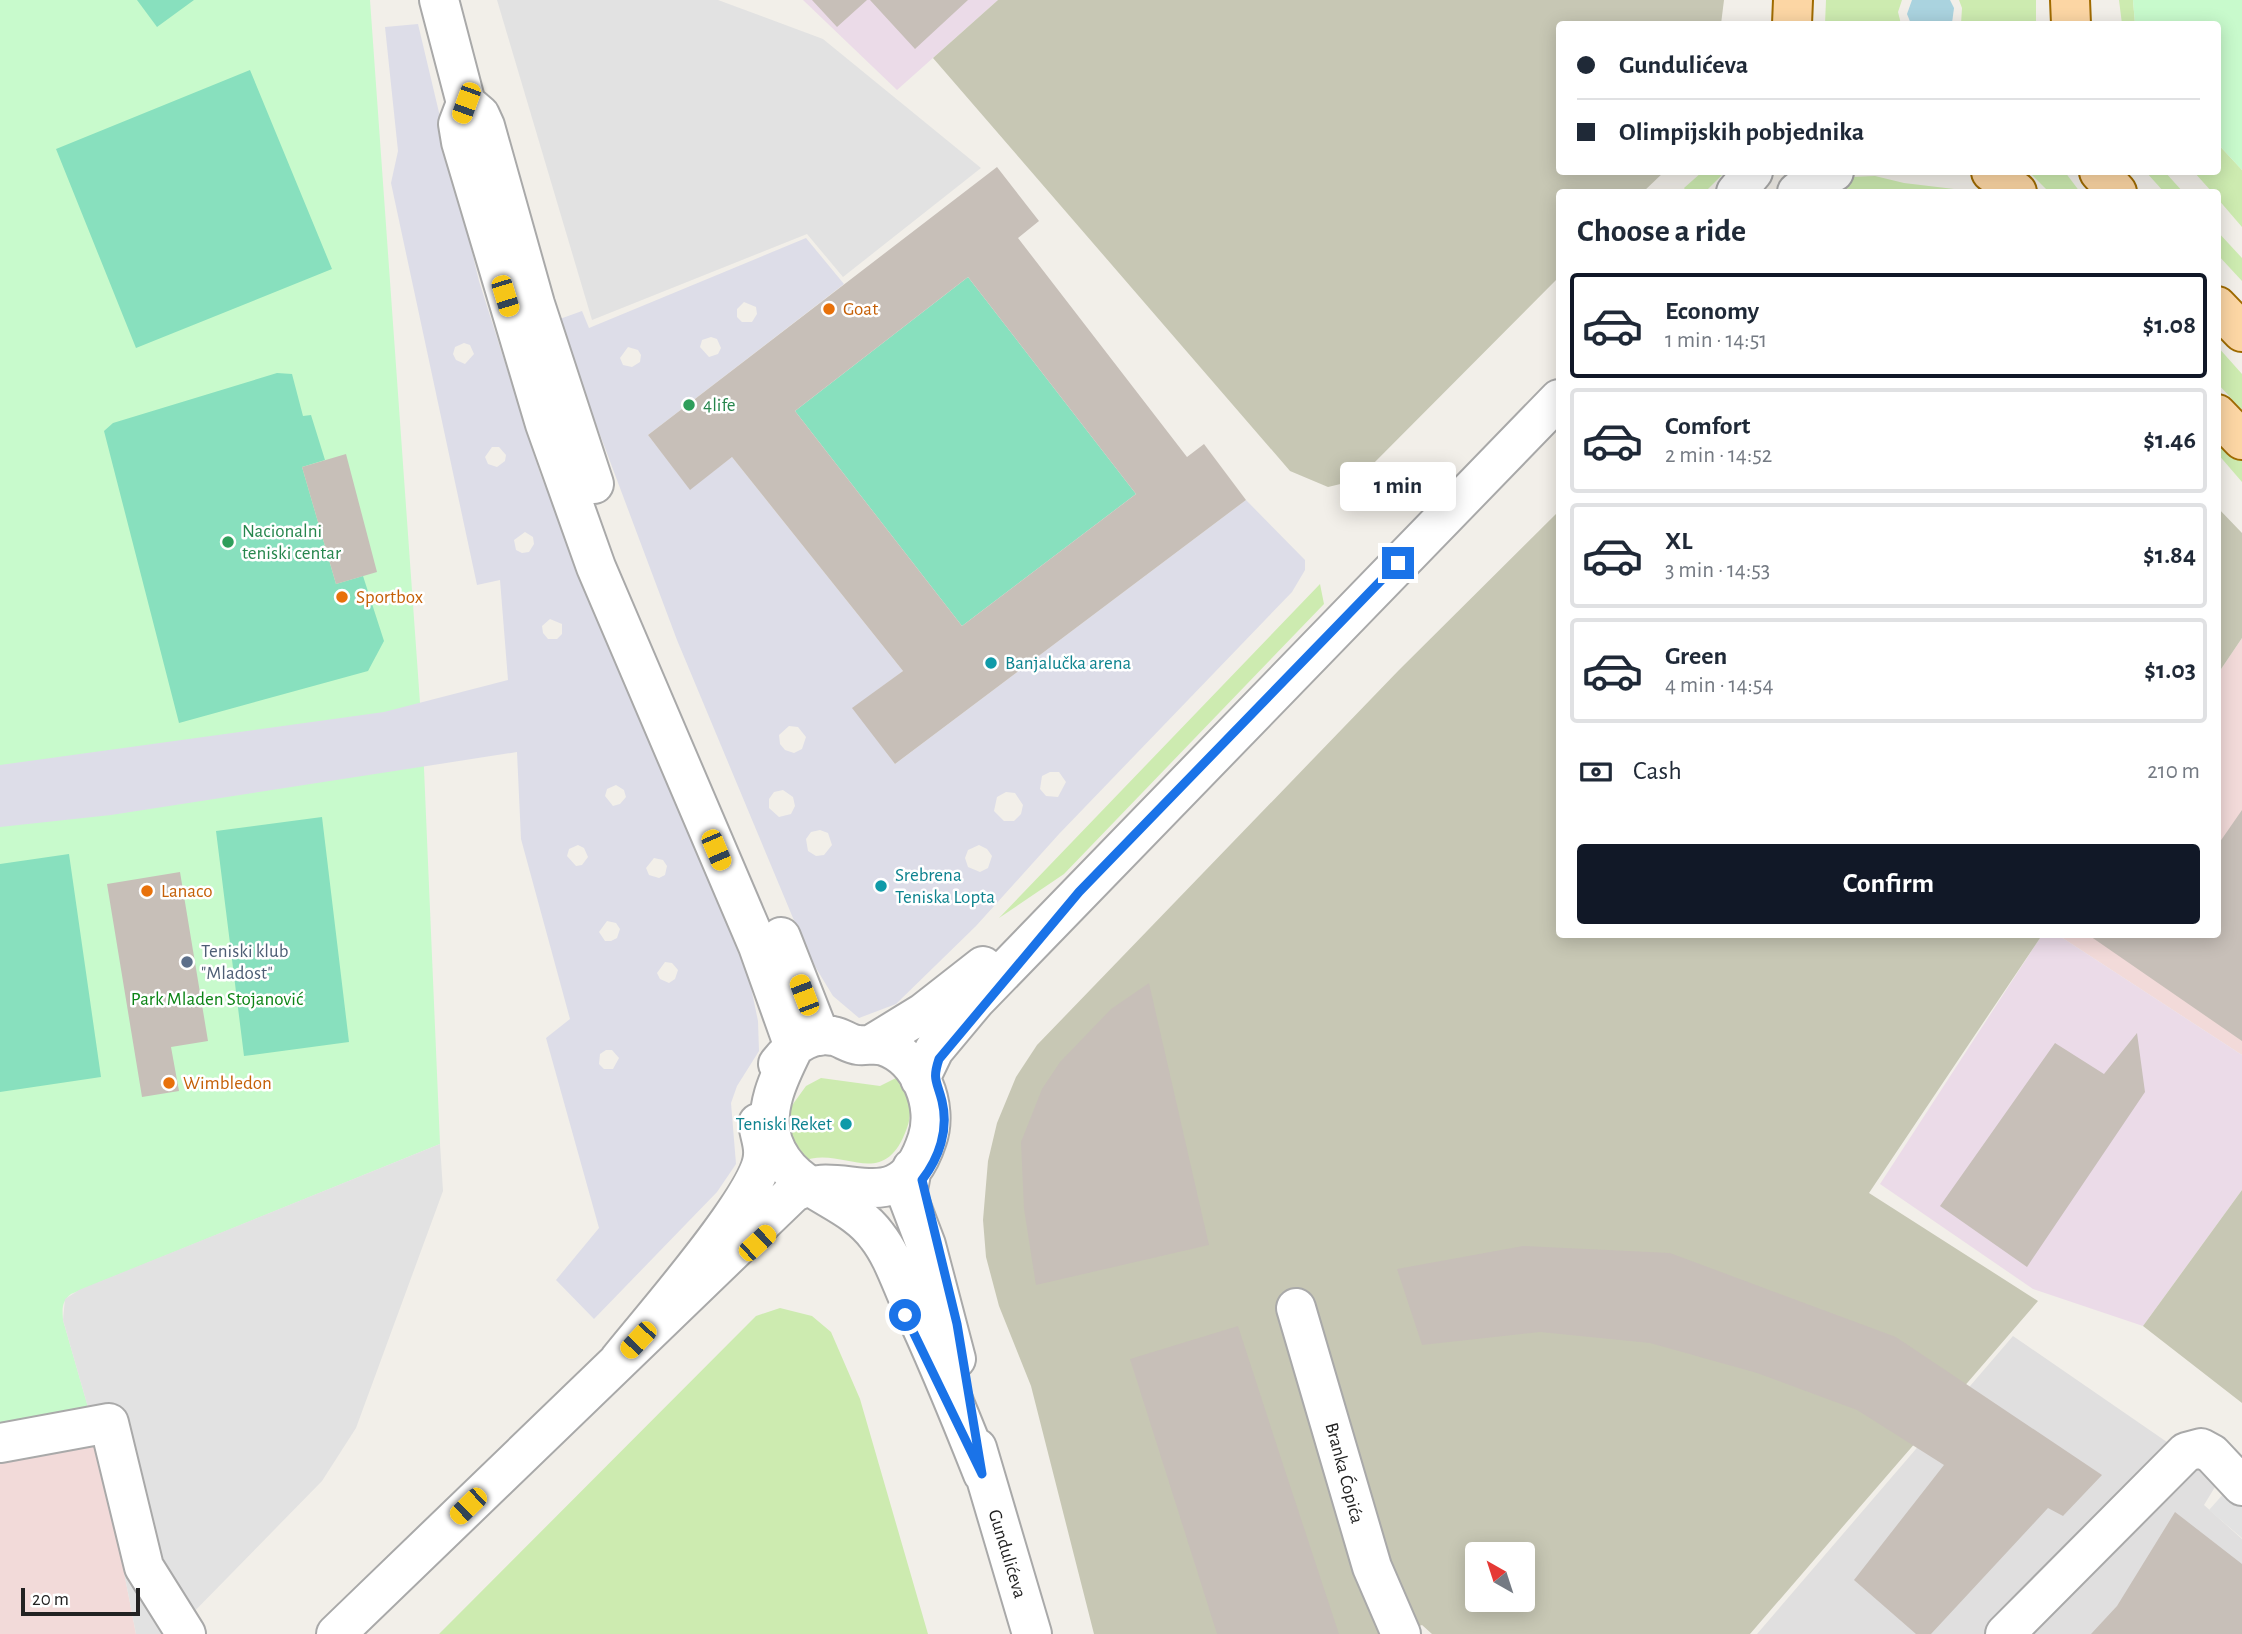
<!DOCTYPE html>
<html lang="en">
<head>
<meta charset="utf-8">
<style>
	:root { --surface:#fff; --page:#f2f2f3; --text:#1f2937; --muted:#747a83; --line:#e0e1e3; --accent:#111827 }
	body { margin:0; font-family:"Alegreya Sans",sans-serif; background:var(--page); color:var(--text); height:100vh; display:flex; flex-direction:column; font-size:26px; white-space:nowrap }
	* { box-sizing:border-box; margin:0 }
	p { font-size:23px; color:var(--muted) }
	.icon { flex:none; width:38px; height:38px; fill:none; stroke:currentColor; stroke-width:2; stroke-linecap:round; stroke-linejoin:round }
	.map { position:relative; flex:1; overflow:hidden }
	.side { position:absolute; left:1556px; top:189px; width:665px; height:749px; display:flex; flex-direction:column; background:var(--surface); border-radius:7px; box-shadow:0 4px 18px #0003 }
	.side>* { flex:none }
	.guide { position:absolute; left:1556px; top:21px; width:665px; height:154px; border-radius:7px; box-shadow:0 4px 18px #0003; display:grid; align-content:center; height:154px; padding:0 21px; background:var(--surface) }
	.needle { width:46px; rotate:321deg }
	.controls { position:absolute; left:1465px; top:1542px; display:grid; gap:14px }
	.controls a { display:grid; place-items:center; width:70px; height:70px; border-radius:7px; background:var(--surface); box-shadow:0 4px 18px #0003; font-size:35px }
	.scale { position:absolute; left:21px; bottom:18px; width:119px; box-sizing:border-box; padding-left:7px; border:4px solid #222; border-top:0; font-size:19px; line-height:24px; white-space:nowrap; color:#222; -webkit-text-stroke:5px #fff; paint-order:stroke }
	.end { position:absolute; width:32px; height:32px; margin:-16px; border:9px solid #1a73e8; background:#fff; box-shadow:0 0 0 4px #fff }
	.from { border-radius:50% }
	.bubble { position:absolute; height:49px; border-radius:7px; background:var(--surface); box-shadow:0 4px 18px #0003; font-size:23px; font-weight:600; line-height:49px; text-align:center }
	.car { position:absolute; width:21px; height:42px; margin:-21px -10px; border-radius:9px; box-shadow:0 0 5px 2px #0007; background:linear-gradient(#f5c518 24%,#345 0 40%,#f5c518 0 76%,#345 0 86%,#f5c518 0) }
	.guide b { display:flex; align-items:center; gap:24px; height:66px; font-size:26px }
	.guide b+b { border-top:2px solid var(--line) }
	.guide i { width:18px; height:18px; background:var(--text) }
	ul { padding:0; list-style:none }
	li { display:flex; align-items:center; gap:21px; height:105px; margin:0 14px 10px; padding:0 7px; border:4px solid var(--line); border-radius:7px }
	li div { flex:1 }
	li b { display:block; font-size:26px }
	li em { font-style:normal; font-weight:600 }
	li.on { border-color:var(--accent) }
	li>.icon { width:63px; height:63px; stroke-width:1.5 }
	h2 { padding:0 21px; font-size:32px; line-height:84px }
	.pay { display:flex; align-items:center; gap:18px; height:77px; padding:0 21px; font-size:26px }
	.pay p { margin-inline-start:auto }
	.action { display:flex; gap:14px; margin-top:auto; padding:14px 21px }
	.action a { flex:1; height:80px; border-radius:7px; background:var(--accent); color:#fff; font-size:28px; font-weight:600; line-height:80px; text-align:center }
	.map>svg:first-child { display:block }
	.residential { fill:#e0dfdf }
	.commercial { fill:#f2dad9 }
	.industrial { fill:#ebdbe8 }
	.construction { fill:#c7c7b4; fill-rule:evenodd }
	.grass { fill:#cdebb0 }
	.park { fill:#c8facc }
	.pitch { fill:#88e0be }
	.parking { fill:#e2e2e2 }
	.plaza { fill:#dddde8; fill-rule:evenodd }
	.water { fill:#aad3df }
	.building { fill:#c7bfb8; fill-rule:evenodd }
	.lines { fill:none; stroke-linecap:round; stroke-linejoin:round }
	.minor-casing { stroke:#a9a9a9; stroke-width:42 }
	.major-casing { stroke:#a06b00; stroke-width:42 }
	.minor { stroke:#fff; stroke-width:38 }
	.major { stroke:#fcd6a4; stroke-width:38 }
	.route { stroke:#1a73e8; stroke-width:9 }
	.food-dot { fill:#e8710a; stroke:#fff; stroke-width:2.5 }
	.leisure-dot { fill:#2e9e5b; stroke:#fff; stroke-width:2.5 }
	.culture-dot { fill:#0f9aa8; stroke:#fff; stroke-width:2.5 }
	.service-dot { fill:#5c6f8a; stroke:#fff; stroke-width:2.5 }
	.labels { text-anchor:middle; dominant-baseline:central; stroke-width:5; stroke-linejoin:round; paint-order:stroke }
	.food-label { font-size:19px; fill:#c56008; stroke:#fff; text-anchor:start }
	.leisure-label { font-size:19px; fill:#27864d; stroke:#fff; text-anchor:start }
	.culture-label { font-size:19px; fill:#0d838f; stroke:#fff; text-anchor:start }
	.service-label { font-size:19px; fill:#4e5e75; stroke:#fff; text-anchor:start }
	.park-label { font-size:19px; fill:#0c8416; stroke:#fff }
	.street-label { font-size:19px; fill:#222; stroke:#fff }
</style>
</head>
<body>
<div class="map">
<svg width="2242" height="1634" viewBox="0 0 2242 1634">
	<rect width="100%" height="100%" fill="#f2efe9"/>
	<path class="residential" d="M 2013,1336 L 2209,1471 L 2218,1482 L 2204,1505 L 2242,1539 L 2242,1634 L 1757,1634 Z"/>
	<path class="commercial" d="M 2242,638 L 2242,1055 L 2058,935 L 2217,934 L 2217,675 Z
		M 87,1441 L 101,1453 L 136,1634 L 0,1634 L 0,1457 Z"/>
	<path class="industrial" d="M 803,0 L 998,0 L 897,90 Z
		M 2042,935 L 2058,935 L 2242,1055 L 2242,1190 L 2143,1326 L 2033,1289 L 1880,1184 Z"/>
	<path class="construction" d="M 998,0 L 1724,0 L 1721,24 L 1559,24 L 1559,172 L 1664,172 L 1643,192 L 1559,192 L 1559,277 L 1357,480 L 1328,487 L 1290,471 L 933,58 Z
		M 2217,507 L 2242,533 L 2242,638 L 2217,675 Z
		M 1559,511 L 1559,934 L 2042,935 L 1869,1193 L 2038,1301 L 1750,1634 L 1432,1634 L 1422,1625 L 1396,1634 L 1094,1634 L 1031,1386 L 999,1306 L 986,1257 L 983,1220 L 988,1161 L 997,1123 L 1016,1077 L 1037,1045 L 1399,670 ZM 1477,1554 L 1522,1554 L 1522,1600 L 1477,1600 Z
		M 2242,1190 L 2242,1403 L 2143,1326 Z"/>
	<path class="grass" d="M 1826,0 L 1902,0 L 1898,12 L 1901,24 L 1825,24 Z
		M 1959,0 L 2036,0 L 2036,24 L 1961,24 L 1962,8 Z
		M 2119,0 L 2133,0 L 2135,24 L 2122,24 Z
		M 2217,143 L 2242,170 L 2242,227 L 2217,198 L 2217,192 L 2212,192 L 2194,172 L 2217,172 Z
		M 1702,172 L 1725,172 L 1705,192 L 1687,192 L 1684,188 Z
		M 2029,172 L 2065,172 L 2080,192 L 2049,192 Z
		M 2146,172 L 2165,172 L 2183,192 L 2164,192 Z
		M 1875,176 L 1904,183 L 1979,192 L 1887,189 L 1819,192 L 1851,177 Z
		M 2217,231 L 2242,258 L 2242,281 L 2217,254 Z
		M 2217,346 L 2242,374 L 2242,410 L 2217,383 Z
		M 2220,443 L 2242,455 L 2242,482 L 2217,453 L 2217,444 Z
		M 1320,584 L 1324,604 L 1064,874 L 999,918 Z
		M 821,1078 L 880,1086 L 896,1078 C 908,1093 914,1109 907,1128 C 883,1195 842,1143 801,1162 L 791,1147 L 788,1111 L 806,1086 Z
		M 780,1308 L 812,1316 L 831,1332 L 860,1399 L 928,1634 L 439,1634 L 756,1316 Z"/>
	<path class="park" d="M 0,0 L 370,0 L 423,745 L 440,1144 L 71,1294 C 62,1301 62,1308 63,1320 L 88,1407 L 0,1424 Z
		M 2133,0 L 2242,0 L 2242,170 L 2217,143 L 2217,24 L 2135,24 Z"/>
	<path class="pitch" d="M 137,0 L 194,0 L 157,27 Z
		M 250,70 L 332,269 L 136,348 L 56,149 Z
		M 968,277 L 1136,494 L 962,626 L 795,411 Z
		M 277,373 L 292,374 L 303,416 L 311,415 L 325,460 L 302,467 L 336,584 L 363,576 L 384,641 L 368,671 L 179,723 L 104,431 L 113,423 Z
		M 322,817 L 349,1042 L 244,1056 L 216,831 Z
		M 69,854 L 101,1077 L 0,1092 L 0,864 Z"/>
	<path class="parking" d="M 497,0 L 718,0 L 823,39 L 981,168 L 843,277 L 807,234 L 592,320 Z
		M 440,1144 L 443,1191 L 356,1428 L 322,1481 L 179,1627 L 171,1634 L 136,1634 L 101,1453 L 63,1320 L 65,1299 L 79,1290 Z
		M 2242,1473 L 2242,1538 L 2209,1510 Z"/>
	<path class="plaza" d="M 418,24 L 479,281 L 541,476 L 743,949 L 758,1021 L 759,1051 L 737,1086 L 731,1103 L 736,1164 L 717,1192 L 594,1319 L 556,1280 L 599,1228 L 546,1038 L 570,1019 L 521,839 L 517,752 L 111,815 L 0,827 L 0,765 L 384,712 L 508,680 L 500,580 L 477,585 L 391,183 L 398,151 L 385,27 ZM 464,343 L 470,345 L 474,354 L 465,364 L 456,360 L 453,354 L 455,347 ZM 492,447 L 499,447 L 506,455 L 505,461 L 497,467 L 488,464 L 485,457 ZM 525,532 L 533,537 L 534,544 L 529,552 L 522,553 L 516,550 L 514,540 ZM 550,619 L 562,624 L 562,634 L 557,639 L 548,639 L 543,633 L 542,626 ZM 616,785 L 624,790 L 626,797 L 620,804 L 613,806 L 605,796 L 607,789 ZM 578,845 L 584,848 L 588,857 L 582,865 L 576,866 L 567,856 L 569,849 ZM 654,858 L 663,860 L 667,866 L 665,875 L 659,878 L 649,875 L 646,868 ZM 607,921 L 616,923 L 620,929 L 617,938 L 611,941 L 605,941 L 599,932 ZM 665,962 L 672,963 L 678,970 L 675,979 L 669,983 L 660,979 L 657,973 ZM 606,1050 L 612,1050 L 619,1058 L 613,1069 L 604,1069 L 599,1064 L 600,1054 Z
		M 806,238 L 844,284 L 648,435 L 690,489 L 732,457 L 903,671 L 853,708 L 895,764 L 1246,500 L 1305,560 L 1305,570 L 1292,592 L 1059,834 L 976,926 L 896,1004 L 859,1018 L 833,996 L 816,968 L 793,918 L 677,640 L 557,320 L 582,311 L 589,328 ZM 744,302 L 756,307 L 757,314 L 752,322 L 742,322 L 737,317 L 737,309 ZM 711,337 L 717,339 L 721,348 L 718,354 L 709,357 L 700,347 L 702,340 ZM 628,347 L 638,350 L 641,355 L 640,362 L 632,367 L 623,365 L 620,358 ZM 789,726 L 798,727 L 806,737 L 802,749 L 794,753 L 785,750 L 780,744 L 779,735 ZM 1050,772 L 1059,772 L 1066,782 L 1058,797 L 1046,796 L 1040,789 L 1042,776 ZM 783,790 L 793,797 L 795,806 L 791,814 L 779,817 L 769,808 L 769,799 L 774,792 ZM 1006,792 L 1015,793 L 1023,805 L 1021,814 L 1014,821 L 1004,821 L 994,811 L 997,797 ZM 820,830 L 828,833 L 832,845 L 824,855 L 816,856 L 808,851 L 806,839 L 811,832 ZM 979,845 L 987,849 L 992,856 L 988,868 L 980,872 L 968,867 L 965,858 L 968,850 Z"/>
	<path class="water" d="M 1912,0 L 1950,0 L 1954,8 L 1952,23 L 1911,24 L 1907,14 Z"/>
	<path class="building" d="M 812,0 L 867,0 L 837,27 Z
		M 870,0 L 968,0 L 915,49 Z
		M 997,167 L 1039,221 L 1018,238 L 1187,457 L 1204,444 L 1246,500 L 895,764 L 852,708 L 903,671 L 732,457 L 690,490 L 648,435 ZM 968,277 L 1136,494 L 962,626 L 795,411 Z
		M 346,454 L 377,572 L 336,584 L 302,467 Z
		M 2242,810 L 2242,1041 L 2087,934 L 2152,934 L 2156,937 L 2158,934 L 2217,934 L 2217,846 Z
		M 180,872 L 208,1041 L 171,1047 L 179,1091 L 142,1097 L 107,884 Z
		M 1149,983 L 1209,1245 L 1036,1285 L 1024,1209 L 1021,1142 L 1042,1089 L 1060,1062 L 1111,1009 Z
		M 2137,1033 L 2145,1092 L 2027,1267 L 1940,1206 L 2055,1043 L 2104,1074 Z
		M 1523,1246 L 1670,1253 L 1896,1337 L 2102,1475 L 2063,1516 L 2048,1508 L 1931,1634 L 1916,1634 L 1854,1580 L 1944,1465 L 1857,1410 L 1757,1373 L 1650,1343 L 1540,1332 L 1422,1345 L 1397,1269 Z
		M 1238,1326 L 1277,1446 L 1339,1634 L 1217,1634 L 1130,1359 Z
		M 2175,1512 L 2242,1564 L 2242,1634 L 2091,1634 L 2117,1606 Z"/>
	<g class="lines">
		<g class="minor-casing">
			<path id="minor" d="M 439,0 L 466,103 L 458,124 L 461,142 L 545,424 L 596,567 L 758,946 L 794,1047 C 780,1075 762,1110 773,1142 C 791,1193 848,1196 877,1236 C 892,1255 900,1280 910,1302 C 937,1359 960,1416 983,1474
				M 466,103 L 480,115 L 485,126 L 535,304 L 594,484
				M 1736,192 L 1753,172
				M 1797,192 L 1807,184 L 1834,172
				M 781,937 L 820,1036
				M 874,1043 L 923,1013 L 983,966
				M 920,1079 L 934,1050 L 975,1001 L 1559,399
				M 912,1168 L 907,1195 L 926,1245 L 956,1359
				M 1296,1308 L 1372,1567 L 1401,1634
				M 619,1360 C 648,1323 762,1195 763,1155 C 764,1144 759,1133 758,1123
				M 0,1443 L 109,1423 L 144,1567 L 186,1634
				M 977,1448 L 1032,1634
				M 336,1634 L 793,1193 C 841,1164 899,1226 927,1140 C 939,1106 920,1058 884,1046 C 874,1043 867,1046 858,1045 C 849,1044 841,1037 833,1036 C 810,1032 791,1047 778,1064
				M 2005,1634 L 2186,1452 L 2201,1448 L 2212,1454 L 2242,1486"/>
		</g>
		<g class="major-casing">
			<path id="major" d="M 2070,0 L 2071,24
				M 1792,24 L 1793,0
				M 1991,172 L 2017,192
				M 2099,172 L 2117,192
				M 2217,306 L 2242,332
				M 2217,414 L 2242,440"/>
		</g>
		<use href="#minor" class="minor"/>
		<use href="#major" class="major"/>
	</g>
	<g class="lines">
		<path class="route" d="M 905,1315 L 982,1474 L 957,1324 L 922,1180 C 939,1158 949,1130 942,1101 C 937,1081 932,1080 939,1059 L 1079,892 L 1398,563"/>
	</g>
	<g class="food-dot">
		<circle cx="829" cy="309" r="7"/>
		<circle cx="342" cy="597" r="7"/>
		<circle cx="147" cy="891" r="7"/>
		<circle cx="169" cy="1083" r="7"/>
	</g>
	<g class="leisure-dot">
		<circle cx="689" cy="405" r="7"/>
		<circle cx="228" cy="542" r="7"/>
	</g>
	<g class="culture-dot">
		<circle cx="991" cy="663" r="7"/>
		<circle cx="881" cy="886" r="7"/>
		<circle cx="846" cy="1124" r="7"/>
	</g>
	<circle class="service-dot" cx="187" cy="962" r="7"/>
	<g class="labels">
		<g class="food-label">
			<text x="843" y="309">Goat</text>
			<text x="356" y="597">Sportbox</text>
			<text x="161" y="891">Lanaco</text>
			<text x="183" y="1083">Wimbledon</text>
		</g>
		<g class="leisure-label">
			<text x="703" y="405">4life</text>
			<text x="242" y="531">Nacionalni<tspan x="242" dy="22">teniski centar</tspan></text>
		</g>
		<g class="culture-label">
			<text x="1005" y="663">Banjalučka arena</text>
			<text x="895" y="875">Srebrena<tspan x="895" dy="22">Teniska Lopta</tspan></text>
			<text x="832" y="1124" text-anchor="end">Teniski Reket</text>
		</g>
		<g class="service-label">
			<text x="201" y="951">Teniski klub<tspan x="201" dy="22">"Mladost"</tspan></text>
		</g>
		<g class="park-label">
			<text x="217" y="999">Park Mladen Stojanović</text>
		</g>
		<g class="street-label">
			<text transform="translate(1344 1473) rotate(75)">Branka Ćopića</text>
			<text transform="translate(1007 1554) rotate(73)">Gundulićeva</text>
		</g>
	</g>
</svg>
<div class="controls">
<a><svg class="needle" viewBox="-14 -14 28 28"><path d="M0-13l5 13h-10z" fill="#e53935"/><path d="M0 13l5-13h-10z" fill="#747a83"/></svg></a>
</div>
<div class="scale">20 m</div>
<i class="end from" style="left:905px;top:1315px"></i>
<i class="end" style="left:1398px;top:563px"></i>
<div class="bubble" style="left:1340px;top:462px;width:116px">1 min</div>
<i class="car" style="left:466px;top:103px;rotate:200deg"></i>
<i class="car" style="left:505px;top:296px;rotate:163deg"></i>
<i class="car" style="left:716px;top:850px;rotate:157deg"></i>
<i class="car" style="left:804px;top:995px;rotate:339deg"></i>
<i class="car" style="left:757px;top:1243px;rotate:47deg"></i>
<i class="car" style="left:638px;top:1340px;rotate:223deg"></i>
<i class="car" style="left:468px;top:1506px;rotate:226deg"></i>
<div class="guide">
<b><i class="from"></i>Gundulićeva</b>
<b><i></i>Olimpijskih pobjednika</b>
</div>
<section class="side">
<h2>Choose a ride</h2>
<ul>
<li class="on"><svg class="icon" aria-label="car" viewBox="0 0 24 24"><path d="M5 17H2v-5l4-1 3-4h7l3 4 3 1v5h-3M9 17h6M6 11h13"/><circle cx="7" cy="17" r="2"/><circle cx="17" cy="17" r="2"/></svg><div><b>Economy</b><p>1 min · 14:51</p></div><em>$1.08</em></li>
<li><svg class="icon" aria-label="car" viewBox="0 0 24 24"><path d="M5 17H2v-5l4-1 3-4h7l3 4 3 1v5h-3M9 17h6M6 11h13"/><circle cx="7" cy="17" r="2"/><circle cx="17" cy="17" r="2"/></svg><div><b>Comfort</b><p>2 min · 14:52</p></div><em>$1.46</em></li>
<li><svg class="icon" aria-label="car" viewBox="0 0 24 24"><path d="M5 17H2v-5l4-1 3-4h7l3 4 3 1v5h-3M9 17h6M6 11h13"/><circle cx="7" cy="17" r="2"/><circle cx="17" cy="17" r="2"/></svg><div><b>XL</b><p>3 min · 14:53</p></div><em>$1.84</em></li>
<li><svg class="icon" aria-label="car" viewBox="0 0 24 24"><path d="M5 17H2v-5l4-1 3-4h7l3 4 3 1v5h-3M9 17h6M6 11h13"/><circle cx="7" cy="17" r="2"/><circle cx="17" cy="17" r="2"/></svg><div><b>Green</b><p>4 min · 14:54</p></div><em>$1.03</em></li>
</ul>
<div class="pay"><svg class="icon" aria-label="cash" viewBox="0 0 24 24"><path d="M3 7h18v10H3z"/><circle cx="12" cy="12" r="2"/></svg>Cash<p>210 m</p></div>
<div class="action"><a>Confirm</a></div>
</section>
</div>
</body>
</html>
